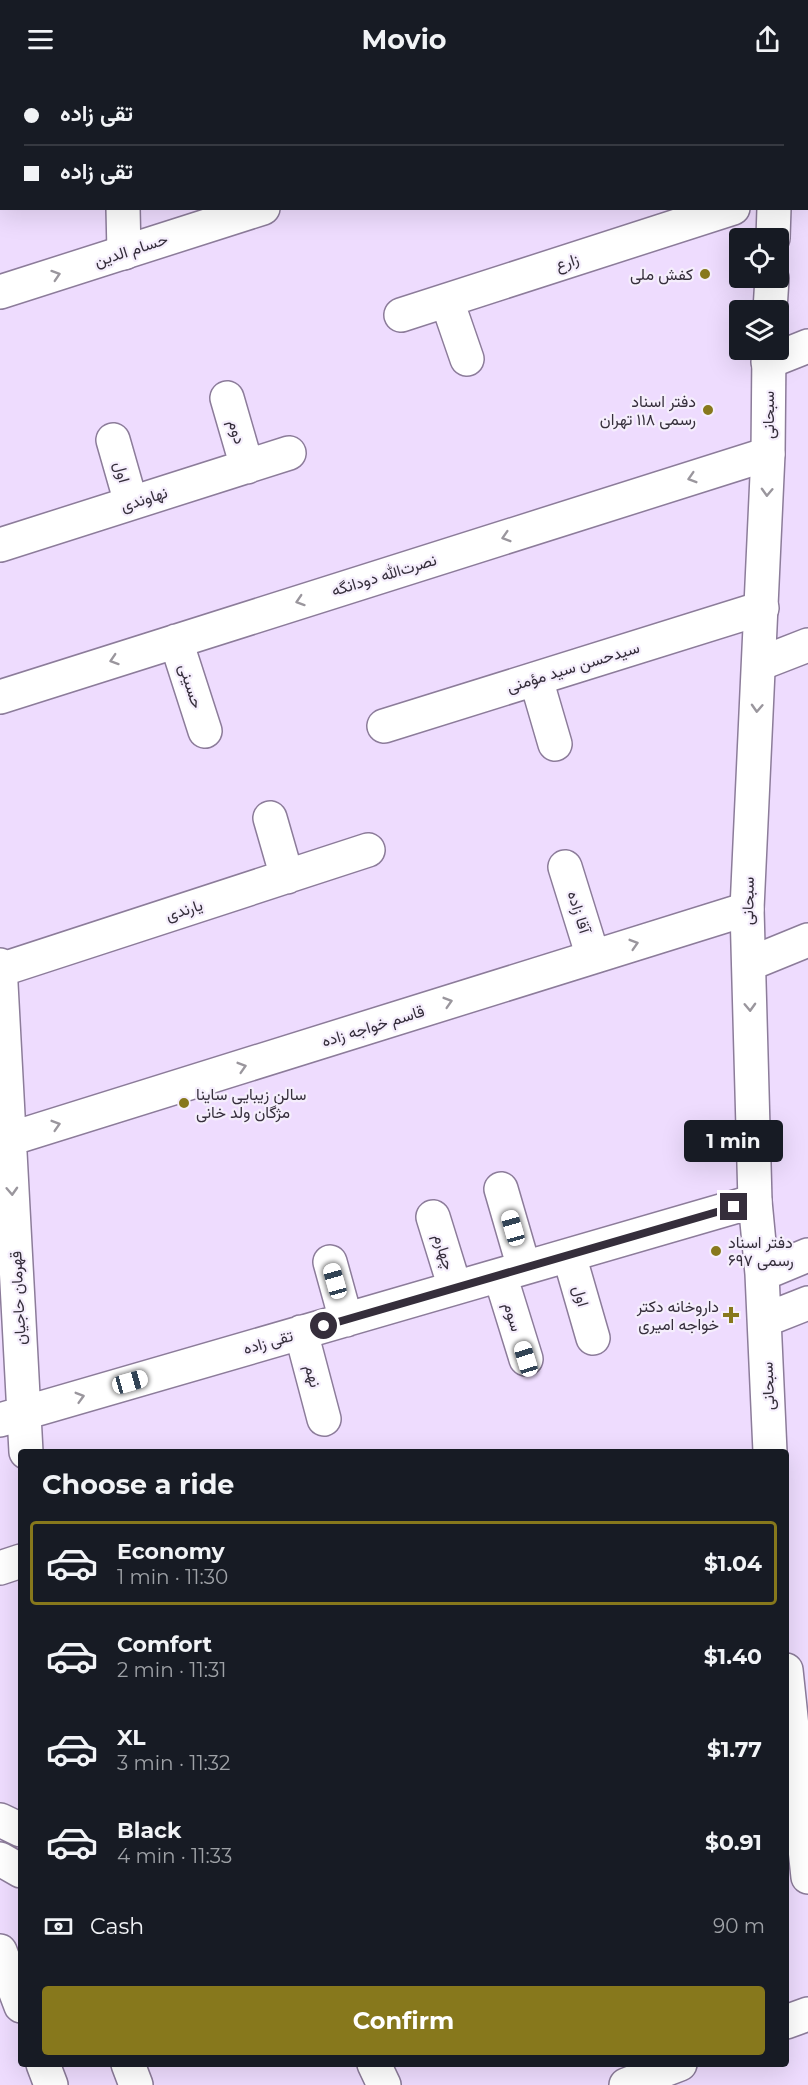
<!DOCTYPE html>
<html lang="en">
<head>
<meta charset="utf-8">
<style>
	:root { --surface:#171b24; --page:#20242c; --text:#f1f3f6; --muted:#9ea1a6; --line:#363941; --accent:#87781c }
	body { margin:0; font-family:Montserrat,Vazirmatn,sans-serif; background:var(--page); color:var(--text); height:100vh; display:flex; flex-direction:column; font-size:22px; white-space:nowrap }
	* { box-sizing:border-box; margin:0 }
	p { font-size:20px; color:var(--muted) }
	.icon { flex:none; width:33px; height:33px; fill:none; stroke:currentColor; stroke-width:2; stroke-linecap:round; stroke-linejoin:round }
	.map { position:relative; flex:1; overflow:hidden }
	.sheet { position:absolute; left:18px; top:1371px; width:771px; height:618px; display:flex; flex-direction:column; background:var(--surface); border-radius:6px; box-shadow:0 6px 24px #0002 }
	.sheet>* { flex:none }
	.guide { position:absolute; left:0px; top:0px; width:808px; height:132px; box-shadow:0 6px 24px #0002; display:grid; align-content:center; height:132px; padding:0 24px; background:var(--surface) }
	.fabs { position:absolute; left:729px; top:150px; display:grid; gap:12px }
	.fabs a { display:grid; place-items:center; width:60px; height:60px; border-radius:6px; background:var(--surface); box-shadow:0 6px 24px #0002; font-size:30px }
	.end { position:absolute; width:27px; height:27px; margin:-14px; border:8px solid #352e3b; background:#fff; box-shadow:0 0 0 3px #fff }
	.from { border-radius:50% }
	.bubble { position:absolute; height:42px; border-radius:6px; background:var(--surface); box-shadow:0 6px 24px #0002; font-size:20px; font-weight:700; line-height:42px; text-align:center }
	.car { position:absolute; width:18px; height:36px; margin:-18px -9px; border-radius:8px; box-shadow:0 0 4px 2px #0007; background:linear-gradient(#fff 24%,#345 0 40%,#fff 0 76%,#345 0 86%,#fff 0) }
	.guide b { display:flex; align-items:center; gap:21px; height:57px; font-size:22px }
	.guide b+b { border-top:2px solid var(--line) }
	.guide i { width:15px; height:15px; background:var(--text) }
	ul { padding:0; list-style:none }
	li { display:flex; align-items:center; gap:18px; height:84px; margin:0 12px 9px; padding:0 12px; border:3px solid transparent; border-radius:6px }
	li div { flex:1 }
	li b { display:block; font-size:22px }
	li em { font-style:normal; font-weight:700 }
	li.selected { border-color:var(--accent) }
	li>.icon { width:54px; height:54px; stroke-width:1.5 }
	h2 { padding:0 24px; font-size:27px; line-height:72px }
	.pay { display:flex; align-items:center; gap:15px; height:66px; padding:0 24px; font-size:22px }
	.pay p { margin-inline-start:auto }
	.cta { display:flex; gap:12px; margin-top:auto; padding:12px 24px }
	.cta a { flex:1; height:69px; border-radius:6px; background:var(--accent); color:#fff; font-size:24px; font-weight:700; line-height:69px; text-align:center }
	header { display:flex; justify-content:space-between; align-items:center; height:78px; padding:0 24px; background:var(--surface); font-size:27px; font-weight:700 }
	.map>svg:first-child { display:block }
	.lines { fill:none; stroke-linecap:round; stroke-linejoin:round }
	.minor-casing { stroke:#8c7c9a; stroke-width:36 }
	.major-casing { stroke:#8c7c9a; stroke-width:36 }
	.minor { stroke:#fff; stroke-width:33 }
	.major { stroke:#fff; stroke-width:33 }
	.oneway { stroke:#9a969d }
	.route { stroke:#352e3b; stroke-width:8 }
	.poi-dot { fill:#87781c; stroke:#f5eefc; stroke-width:2 }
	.labels { text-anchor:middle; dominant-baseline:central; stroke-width:4.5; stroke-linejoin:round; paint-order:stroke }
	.street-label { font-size:16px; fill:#352e3b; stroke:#f5eefc }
	.poi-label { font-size:16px; fill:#352e3b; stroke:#f5eefc; text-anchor:end }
</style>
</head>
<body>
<header><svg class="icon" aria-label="menu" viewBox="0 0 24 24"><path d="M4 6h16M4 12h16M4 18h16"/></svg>Movio<svg class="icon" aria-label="share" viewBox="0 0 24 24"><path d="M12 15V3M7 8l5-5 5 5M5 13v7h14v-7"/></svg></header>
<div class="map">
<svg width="808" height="2007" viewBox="0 0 808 2007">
	<rect width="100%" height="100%" fill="#eedcfe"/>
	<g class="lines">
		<g class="minor-casing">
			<path id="minor" d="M 122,0 L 122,2
				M 283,2 L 283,0
				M 449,2 L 449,0
				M 123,130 L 124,175
				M 447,223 L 467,281
				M 401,237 L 733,130
				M 768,284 L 808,268
				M 227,320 L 247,389
				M 113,362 L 131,425
				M 0,467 L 289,375
				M 176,563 L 205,653
				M 759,586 L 808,567
				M 536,601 L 555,666
				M 0,619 L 768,376
				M 384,648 L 762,530
				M 270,740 L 287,799
				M 565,789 L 593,879
				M 749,886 L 808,862
				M 0,887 L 26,1374
				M 0,892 L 368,772
				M 0,1064 L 747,831
				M 501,1111 L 524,1190
				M 433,1139 L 455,1210
				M 569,1177 L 593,1260
				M 330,1184 L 346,1242
				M 500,1197 L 526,1281
				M 301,1254 L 324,1341
				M 0,1342 L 755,1123
				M 0,1490 L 21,1483
				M 0,1742 L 21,1752
				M 0,1781 L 21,1793
				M 0,1873 L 21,1928
				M 43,1986 L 51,2007
				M 128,1986 L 136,2007
				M 374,1986 L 384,2007"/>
		</g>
		<g class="major-casing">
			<path id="major" d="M 668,2 L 673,0
				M 782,2 L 782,0
				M 773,160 L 774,130
				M 0,214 L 263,130
				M 770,232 L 772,200
				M 769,272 L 768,376 L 747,831 L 755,1123 L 762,1196 L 770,1374
				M 762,1196 L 808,1177
				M 765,1242 L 808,1225
				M 786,1592 L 808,1799
				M 786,1944 L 808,1936
				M 626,2007 L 680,1986"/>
		</g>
		<use href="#minor" class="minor"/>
		<use href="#major" class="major"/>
	</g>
	<defs><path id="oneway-chevron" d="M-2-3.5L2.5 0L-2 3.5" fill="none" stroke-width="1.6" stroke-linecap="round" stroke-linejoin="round" transform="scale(1.5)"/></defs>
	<g class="oneway">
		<use href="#oneway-chevron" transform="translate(56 197) rotate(-18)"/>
		<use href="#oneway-chevron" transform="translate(692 400) rotate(163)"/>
		<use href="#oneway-chevron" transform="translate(767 414) rotate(92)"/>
		<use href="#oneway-chevron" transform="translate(506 459) rotate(163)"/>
		<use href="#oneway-chevron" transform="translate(300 523) rotate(162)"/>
		<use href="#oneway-chevron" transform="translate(114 582) rotate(162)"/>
		<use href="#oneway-chevron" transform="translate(757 630) rotate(93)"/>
		<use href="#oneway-chevron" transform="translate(634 866) rotate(-17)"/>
		<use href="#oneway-chevron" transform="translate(448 924) rotate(-17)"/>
		<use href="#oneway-chevron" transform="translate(750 929) rotate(88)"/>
		<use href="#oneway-chevron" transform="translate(242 989) rotate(-17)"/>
		<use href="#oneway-chevron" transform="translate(56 1047) rotate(-17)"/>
		<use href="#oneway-chevron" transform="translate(12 1113) rotate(87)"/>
		<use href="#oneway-chevron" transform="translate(80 1319) rotate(-16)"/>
	</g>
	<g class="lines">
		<path class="route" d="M 324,1248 L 734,1129"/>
	</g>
	<g class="poi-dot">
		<circle cx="705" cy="196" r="6"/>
		<circle cx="708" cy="332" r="6"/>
		<circle cx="184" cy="1025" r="6"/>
		<circle cx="716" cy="1173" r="6"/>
		<path d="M728 1228h6v6h6v6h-6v6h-6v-6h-6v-6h6z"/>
	</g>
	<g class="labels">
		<g class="street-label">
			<text transform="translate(131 172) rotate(-18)">حسام الدین</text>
			<text transform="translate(567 184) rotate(-18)">زارع</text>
			<text transform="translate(768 337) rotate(-90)">سبحانی</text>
			<text transform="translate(237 354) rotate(74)">دوم</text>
			<text transform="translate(122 394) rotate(75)">اول</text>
			<text transform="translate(144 421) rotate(-18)">نهاوندی</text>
			<text transform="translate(384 497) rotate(-17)">نصرت‌الله دودانگه</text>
			<text transform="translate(573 589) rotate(-17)">سیدحسن سید مؤمنی</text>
			<text transform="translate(191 608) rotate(72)">حسینی</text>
			<text transform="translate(748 823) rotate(-89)">سبحانی</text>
			<text transform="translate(184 832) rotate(-18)">یارندی</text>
			<text transform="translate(579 834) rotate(73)">آقا زاده</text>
			<text transform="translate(373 948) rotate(-17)">قاسم خواجه زاده</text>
			<text transform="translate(444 1174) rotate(73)">چهارم</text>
			<text transform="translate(581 1218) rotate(74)">اول</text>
			<text transform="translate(18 1220) rotate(-93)">قهرمان حاجیان</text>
			<text transform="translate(513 1239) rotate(73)">سوم</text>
			<text transform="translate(268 1264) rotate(-16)">تقی زاده</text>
			<text transform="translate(313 1298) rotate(75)">نهم</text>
			<text transform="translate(768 1308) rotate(-92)">سبحانی</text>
		</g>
		<g class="poi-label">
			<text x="693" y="196">کفش ملی</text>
			<text x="696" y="323">دفتر اسناد<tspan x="696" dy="18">رسمی ۱۱۸ تهران</tspan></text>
			<text x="196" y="1016" text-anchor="start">سالن زیبایی ساینا<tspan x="196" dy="18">مژگان ولد خانی</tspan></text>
			<text x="728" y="1164" text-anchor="start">دفتر اسناد<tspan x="728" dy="18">رسمی ۶۹۷</tspan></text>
			<text x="719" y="1228">داروخانه دکتر<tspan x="719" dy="18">خواجه امیری</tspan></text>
		</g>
	</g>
</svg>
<div class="fabs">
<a><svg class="icon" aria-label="locate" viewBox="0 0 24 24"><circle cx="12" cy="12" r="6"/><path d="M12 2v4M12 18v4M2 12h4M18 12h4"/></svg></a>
<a><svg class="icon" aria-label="layers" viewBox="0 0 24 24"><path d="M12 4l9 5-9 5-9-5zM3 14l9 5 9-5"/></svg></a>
</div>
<i class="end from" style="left:324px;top:1248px"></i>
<i class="end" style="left:734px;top:1129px"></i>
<div class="bubble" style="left:684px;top:1042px;width:99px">1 min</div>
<i class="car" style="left:513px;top:1150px;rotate:344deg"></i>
<i class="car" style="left:335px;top:1203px;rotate:344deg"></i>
<i class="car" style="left:526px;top:1281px;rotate:343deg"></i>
<i class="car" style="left:130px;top:1304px;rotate:74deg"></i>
<div class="guide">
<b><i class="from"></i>تقی زاده</b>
<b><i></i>تقی زاده</b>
</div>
<section class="sheet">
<h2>Choose a ride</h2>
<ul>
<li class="selected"><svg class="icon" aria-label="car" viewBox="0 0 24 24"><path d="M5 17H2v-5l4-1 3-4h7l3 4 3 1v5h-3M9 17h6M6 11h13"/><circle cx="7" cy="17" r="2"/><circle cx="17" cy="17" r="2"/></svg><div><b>Economy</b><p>1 min · 11:30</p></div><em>$1.04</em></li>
<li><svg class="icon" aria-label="car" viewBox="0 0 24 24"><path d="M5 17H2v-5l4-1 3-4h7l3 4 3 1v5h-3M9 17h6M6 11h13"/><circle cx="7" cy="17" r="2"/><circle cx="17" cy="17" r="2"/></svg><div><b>Comfort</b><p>2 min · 11:31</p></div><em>$1.40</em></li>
<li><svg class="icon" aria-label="car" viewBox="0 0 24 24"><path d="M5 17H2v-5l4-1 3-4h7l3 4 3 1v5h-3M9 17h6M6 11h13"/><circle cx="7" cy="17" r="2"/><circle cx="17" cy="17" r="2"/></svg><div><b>XL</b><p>3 min · 11:32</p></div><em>$1.77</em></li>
<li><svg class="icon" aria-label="car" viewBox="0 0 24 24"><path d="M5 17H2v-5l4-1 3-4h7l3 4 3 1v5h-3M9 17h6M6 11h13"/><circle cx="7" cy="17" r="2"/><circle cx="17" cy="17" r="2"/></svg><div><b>Black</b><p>4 min · 11:33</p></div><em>$0.91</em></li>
</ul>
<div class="pay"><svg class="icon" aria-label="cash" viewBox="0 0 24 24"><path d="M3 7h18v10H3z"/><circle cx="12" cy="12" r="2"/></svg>Cash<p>90 m</p></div>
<div class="cta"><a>Confirm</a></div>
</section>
</div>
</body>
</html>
